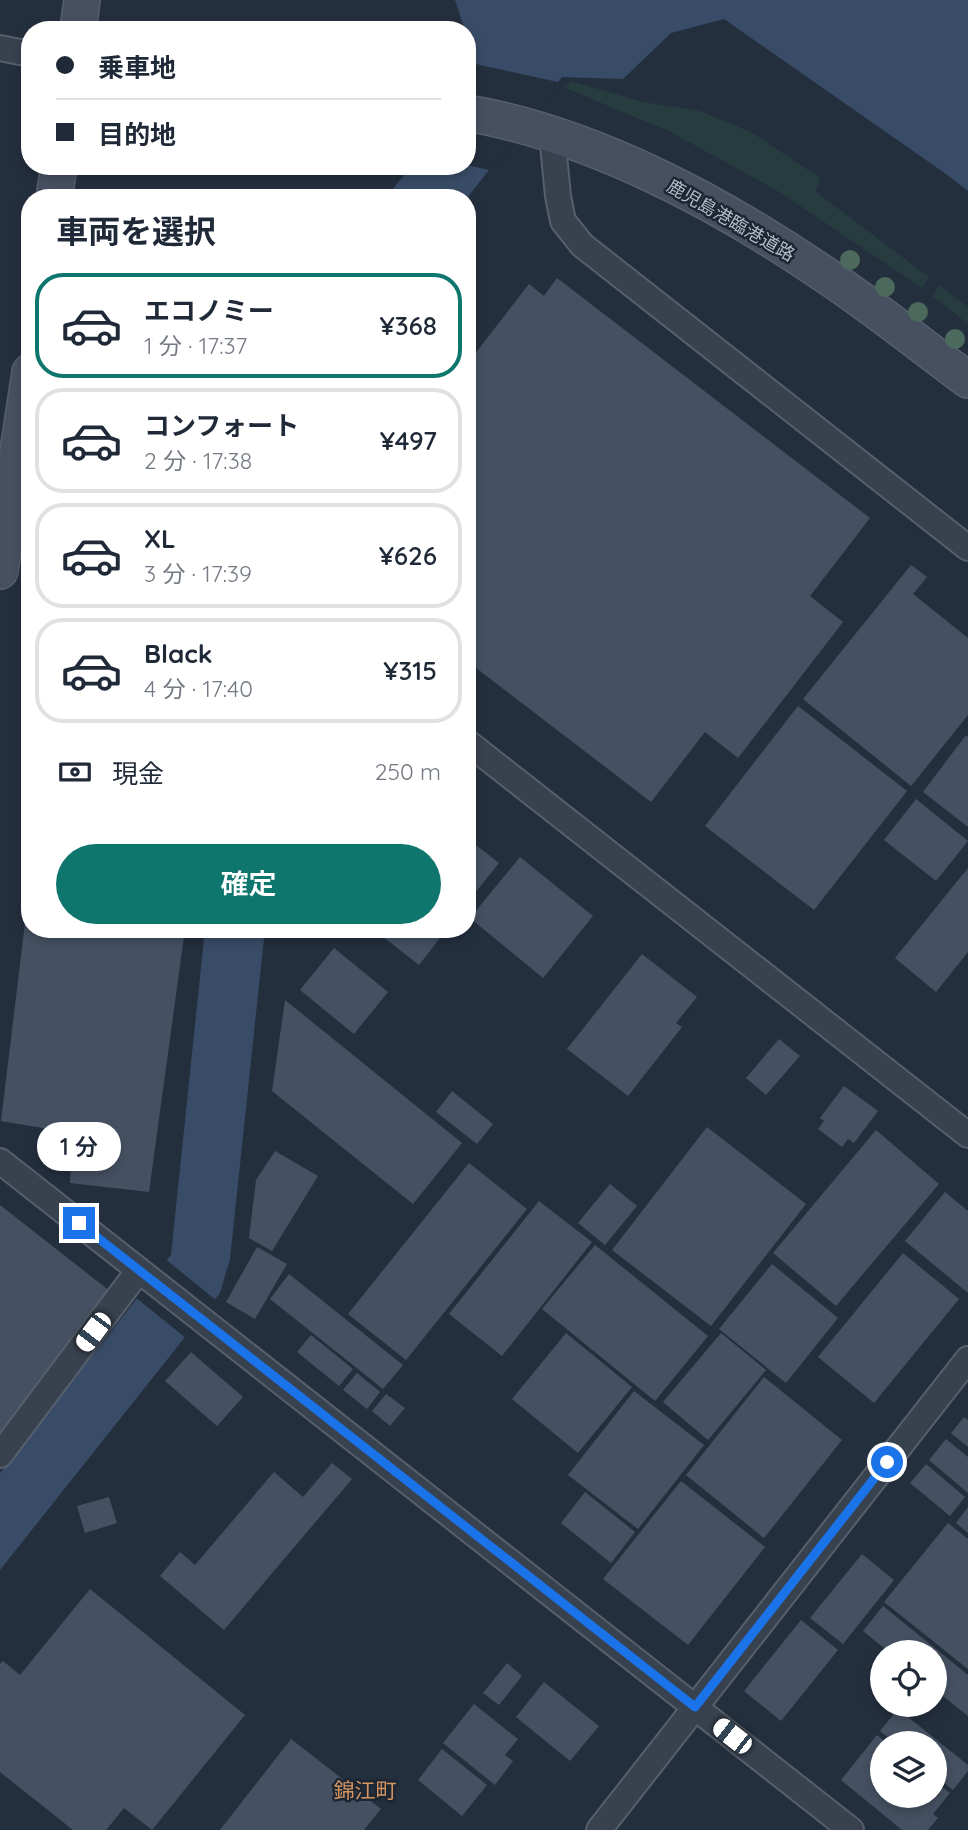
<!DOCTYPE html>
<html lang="ja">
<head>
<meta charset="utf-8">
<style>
	:root { --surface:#fff; --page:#f6f6f7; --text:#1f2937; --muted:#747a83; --line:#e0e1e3; --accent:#0f766e }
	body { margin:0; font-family:Quicksand,"Noto Sans JP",sans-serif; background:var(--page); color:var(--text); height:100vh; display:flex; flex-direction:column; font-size:26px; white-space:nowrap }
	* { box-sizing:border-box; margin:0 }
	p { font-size:23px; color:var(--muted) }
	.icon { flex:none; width:38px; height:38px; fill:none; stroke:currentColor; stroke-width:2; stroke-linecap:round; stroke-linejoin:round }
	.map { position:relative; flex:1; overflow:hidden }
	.drawer { position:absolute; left:21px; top:189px; width:455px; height:749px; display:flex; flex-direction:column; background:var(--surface); border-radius:28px; box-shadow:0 4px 10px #0003 }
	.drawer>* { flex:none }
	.top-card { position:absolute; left:21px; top:21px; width:455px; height:154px; border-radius:28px; box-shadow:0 4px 10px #0003; display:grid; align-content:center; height:154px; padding:0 35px; background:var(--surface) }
	.controls { position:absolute; left:870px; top:1640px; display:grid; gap:14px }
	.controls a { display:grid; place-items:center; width:77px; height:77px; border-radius:50%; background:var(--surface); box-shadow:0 4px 10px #0003; font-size:35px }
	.end { position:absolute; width:32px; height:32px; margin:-16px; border:9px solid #1a73e8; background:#fff; box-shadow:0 0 0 4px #fff }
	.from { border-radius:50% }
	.bubble { position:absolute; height:49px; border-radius:24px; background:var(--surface); box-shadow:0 4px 10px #0003; font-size:23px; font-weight:600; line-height:49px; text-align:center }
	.car { position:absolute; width:21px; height:42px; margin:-21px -10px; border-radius:9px; box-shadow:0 0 5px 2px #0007; background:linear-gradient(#fff 24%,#345 0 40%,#fff 0 76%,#345 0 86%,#fff 0) }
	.top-card b { display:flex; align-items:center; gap:24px; height:66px; font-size:26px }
	.top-card b+b { border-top:2px solid var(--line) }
	.top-card i { width:18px; height:18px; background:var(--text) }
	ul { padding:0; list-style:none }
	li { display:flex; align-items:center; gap:21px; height:105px; margin:0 14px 10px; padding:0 21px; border:4px solid var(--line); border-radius:28px }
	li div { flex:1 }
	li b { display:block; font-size:26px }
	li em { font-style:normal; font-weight:600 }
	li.active { border-color:var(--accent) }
	li>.icon { width:63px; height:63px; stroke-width:1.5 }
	h2 { padding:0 35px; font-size:32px; line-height:84px }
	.pay { display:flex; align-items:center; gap:18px; height:77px; padding:0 35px; font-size:26px }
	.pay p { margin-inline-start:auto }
	.action { display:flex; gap:14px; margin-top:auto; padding:14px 35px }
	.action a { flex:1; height:80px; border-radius:42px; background:var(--accent); color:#fff; font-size:28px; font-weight:600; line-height:80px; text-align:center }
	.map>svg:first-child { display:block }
	.green { fill:#263c3f }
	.water { fill:#394c67 }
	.pier { fill:#242f3e }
	.building { fill:#455162 }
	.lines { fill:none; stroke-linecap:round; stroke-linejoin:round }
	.street-casing { stroke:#565f6c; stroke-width:28 }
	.secondary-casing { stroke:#565f6c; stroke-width:38 }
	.street { stroke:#38414e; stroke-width:24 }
	.secondary { stroke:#465061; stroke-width:35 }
	.tree { fill:#4b6a5d }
	.route { stroke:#1a73e8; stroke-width:9 }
	.labels { text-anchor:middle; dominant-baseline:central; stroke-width:5; stroke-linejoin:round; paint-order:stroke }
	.street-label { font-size:18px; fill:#b4bcc9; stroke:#1d2633 }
	.quarter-label { font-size:21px; fill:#d59563; stroke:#1d2633 }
</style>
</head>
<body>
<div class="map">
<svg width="968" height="1830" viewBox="0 0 968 1830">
	<rect width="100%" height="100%" fill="#242f3e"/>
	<path class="green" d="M 571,81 L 643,102 L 700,111 L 751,132 L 820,178 L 816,192 L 929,277 L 922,288 L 781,193 L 669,131 L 565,88 Z
		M 940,285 L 968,307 L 968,324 L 932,296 Z"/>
	<path class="water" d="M 455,0 L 968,0 L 968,191 L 946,174 L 724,19 L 671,33 L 623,79 L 562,77 L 467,198 L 386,198 L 411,166 L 467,166 L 467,54 L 471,46 L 467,30 L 465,30 Z
		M 205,929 L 265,929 L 230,1259 L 220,1293 L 0,1570 L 0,1473 L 171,1255 Z"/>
	<path class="pier" d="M 467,62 L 562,83 L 493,171 L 467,165 Z
		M 164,1258 L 217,1301 L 187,1339 L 134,1296 Z"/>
	<path class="building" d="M 557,278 L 870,518 L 810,596 L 843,622 L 738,758 L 705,732 L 651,802 L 467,661 L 467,364 L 529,284 L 544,296 Z
		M 911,565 L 927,577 L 913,594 L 968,638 L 968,715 L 911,786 L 803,699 Z
		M 798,706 L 907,791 L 814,910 L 705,826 Z
		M 966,735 L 968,737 L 968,827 L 923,792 Z
		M 916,799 L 968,841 L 936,881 L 884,840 Z
		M 467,838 L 499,863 L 467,903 Z
		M 520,857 L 593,916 L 543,978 L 470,918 Z
		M 968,868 L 968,952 L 936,992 L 895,958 Z
		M 28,898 L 30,929 L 185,929 L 149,1192 L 70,1183 L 73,1133 L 1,1121 Z
		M 388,929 L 447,929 L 419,965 L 382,936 Z
		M 334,948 L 388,992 L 354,1034 L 300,990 Z
		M 642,954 L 697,997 L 676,1023 L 682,1027 L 628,1096 L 567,1049 Z
		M 285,1000 L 462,1143 L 413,1204 L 272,1091 Z
		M 779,1039 L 800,1056 L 766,1095 L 746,1078 Z
		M 844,1086 L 878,1111 L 854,1143 L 848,1139 L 842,1147 L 818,1129 L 824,1121 L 820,1118 Z
		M 452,1091 L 493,1124 L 477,1144 L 436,1112 Z
		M 707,1127 L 806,1204 L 711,1326 L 612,1250 Z
		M 876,1130 L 939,1184 L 836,1306 L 773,1253 Z
		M 275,1151 L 318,1176 L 272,1251 L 249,1238 L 256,1180 Z
		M 469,1163 L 527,1209 L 406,1360 L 348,1314 Z
		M 610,1184 L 637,1206 L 605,1245 L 578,1223 Z
		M 945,1192 L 968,1211 L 968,1293 L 905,1241 Z
		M 539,1201 L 592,1242 L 502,1356 L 449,1314 Z
		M 0,1205 L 111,1292 L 0,1432 Z
		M 595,1245 L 708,1336 L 655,1401 L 542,1309 Z
		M 257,1247 L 287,1264 L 255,1319 L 226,1302 Z
		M 903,1253 L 959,1299 L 874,1403 L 818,1357 Z
		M 772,1264 L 838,1318 L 786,1383 L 719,1329 Z
		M 289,1274 L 403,1365 L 383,1389 L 270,1299 Z
		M 566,1333 L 632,1387 L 578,1453 L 512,1399 Z
		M 721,1333 L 766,1370 L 708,1440 L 663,1402 Z
		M 311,1335 L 353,1369 L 339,1386 L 297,1352 Z
		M 191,1352 L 243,1397 L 217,1426 L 165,1381 Z
		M 357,1373 L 380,1392 L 367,1409 L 343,1390 Z
		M 764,1377 L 842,1440 L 764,1538 L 686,1475 Z
		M 634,1391 L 704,1445 L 638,1529 L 568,1475 Z
		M 386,1394 L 405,1408 L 390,1426 L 372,1411 Z
		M 964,1417 L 968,1420 L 968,1447 L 951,1433 Z
		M 946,1439 L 968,1457 L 968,1493 L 929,1460 Z
		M 332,1463 L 352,1479 L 224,1630 L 160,1576 L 180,1552 L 195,1565 L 274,1472 L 303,1497 Z
		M 926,1464 L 965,1497 L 950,1516 L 910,1483 Z
		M 681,1481 L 765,1547 L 688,1645 L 603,1579 Z
		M 585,1492 L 635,1532 L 611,1563 L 561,1523 Z
		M 109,1497 L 117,1523 L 85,1533 L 77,1506 Z
		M 968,1507 L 968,1533 L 956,1523 Z
		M 948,1523 L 968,1539 L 968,1669 L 884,1602 Z
		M 862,1554 L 894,1580 L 843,1644 L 810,1618 Z
		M 90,1589 L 245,1715 L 152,1830 L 124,1808 L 106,1830 L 73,1830 L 0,1772 L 0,1664 L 3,1661 L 20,1675 Z
		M 883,1606 L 968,1675 L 968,1716 L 934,1689 L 934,1652 L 889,1652 L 863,1631 Z
		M 801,1620 L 838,1650 L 781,1721 L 744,1691 Z
		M 507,1663 L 522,1676 L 499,1705 L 483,1693 Z
		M 544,1682 L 599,1726 L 570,1761 L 516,1717 Z
		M 474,1704 L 518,1739 L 505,1755 L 513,1761 L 495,1785 L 443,1743 Z
		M 898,1709 L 968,1765 L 968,1771 L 953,1790 L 934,1775 L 934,1743 L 895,1743 L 880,1731 Z
		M 877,1735 L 887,1743 L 882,1743 L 882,1796 L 934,1796 L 934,1781 L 950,1793 L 933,1814 L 938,1818 L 928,1830 L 902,1830 L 841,1780 Z
		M 291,1739 L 381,1809 L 364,1830 L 220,1830 Z
		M 442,1749 L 487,1785 L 462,1816 L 418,1780 Z"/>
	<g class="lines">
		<g class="street-casing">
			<path id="street" d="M 0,48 L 30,54
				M 552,135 L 558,196 L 563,221 L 582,245 L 968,548
				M 467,742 L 968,1135
				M 0,1161 L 851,1830
				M 0,1455 L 139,1270
				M 599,1830 L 968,1359"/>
		</g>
		<g class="secondary-casing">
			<path id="secondary" d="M 78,30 L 82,0
				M 467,113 C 590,134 716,201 818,270 C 870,304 918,343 968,380
				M 54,198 L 59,166
				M 0,571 L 30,372"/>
		</g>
		<use href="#street" class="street"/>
		<use href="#secondary" class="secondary"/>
	</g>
	<g class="tree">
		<circle cx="850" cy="260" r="10"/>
		<circle cx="885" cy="287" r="10"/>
		<circle cx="918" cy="312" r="10"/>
		<circle cx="955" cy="339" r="10"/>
	</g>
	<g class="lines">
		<path class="route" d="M 79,1223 L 695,1707 L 887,1462"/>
	</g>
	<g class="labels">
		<g class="street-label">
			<text transform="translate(731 220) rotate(30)">鹿児島港臨港道路</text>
		</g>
		<g class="quarter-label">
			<text x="365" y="1790">錦江町</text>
		</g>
	</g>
</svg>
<div class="controls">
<a><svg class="icon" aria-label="locate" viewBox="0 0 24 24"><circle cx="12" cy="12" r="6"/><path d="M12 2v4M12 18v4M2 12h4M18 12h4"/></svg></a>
<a><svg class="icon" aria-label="layers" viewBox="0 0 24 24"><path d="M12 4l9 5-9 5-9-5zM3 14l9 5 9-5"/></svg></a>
</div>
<i class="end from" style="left:887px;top:1462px"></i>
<i class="end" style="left:79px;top:1223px"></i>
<div class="bubble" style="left:37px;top:1122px;width:84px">1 分</div>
<i class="car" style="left:93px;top:1332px;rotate:217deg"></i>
<i class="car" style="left:732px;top:1736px;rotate:308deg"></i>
<div class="top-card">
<b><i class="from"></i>乗車地</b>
<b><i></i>目的地</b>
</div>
<section class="drawer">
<h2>車両を選択</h2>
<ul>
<li class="active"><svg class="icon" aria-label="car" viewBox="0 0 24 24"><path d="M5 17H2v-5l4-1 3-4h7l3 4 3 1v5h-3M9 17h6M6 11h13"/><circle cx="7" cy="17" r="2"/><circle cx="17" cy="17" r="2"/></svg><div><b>エコノミー</b><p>1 分 · 17:37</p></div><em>¥368</em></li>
<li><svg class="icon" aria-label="car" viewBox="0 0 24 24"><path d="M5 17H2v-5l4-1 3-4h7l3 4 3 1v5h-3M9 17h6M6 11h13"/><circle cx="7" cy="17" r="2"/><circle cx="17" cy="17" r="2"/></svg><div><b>コンフォート</b><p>2 分 · 17:38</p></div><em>¥497</em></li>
<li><svg class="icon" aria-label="car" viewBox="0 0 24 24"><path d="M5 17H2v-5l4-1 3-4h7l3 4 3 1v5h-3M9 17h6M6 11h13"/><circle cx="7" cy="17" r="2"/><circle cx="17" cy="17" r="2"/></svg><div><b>XL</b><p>3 分 · 17:39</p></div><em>¥626</em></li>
<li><svg class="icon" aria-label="car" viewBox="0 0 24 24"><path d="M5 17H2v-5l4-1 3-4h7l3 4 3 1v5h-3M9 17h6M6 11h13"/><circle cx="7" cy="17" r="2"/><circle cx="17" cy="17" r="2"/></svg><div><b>Black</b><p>4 分 · 17:40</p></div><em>¥315</em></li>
</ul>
<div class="pay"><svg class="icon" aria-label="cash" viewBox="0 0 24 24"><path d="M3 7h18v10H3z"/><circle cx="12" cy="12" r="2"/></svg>現金<p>250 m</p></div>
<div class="action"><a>確定</a></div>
</section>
</div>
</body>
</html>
